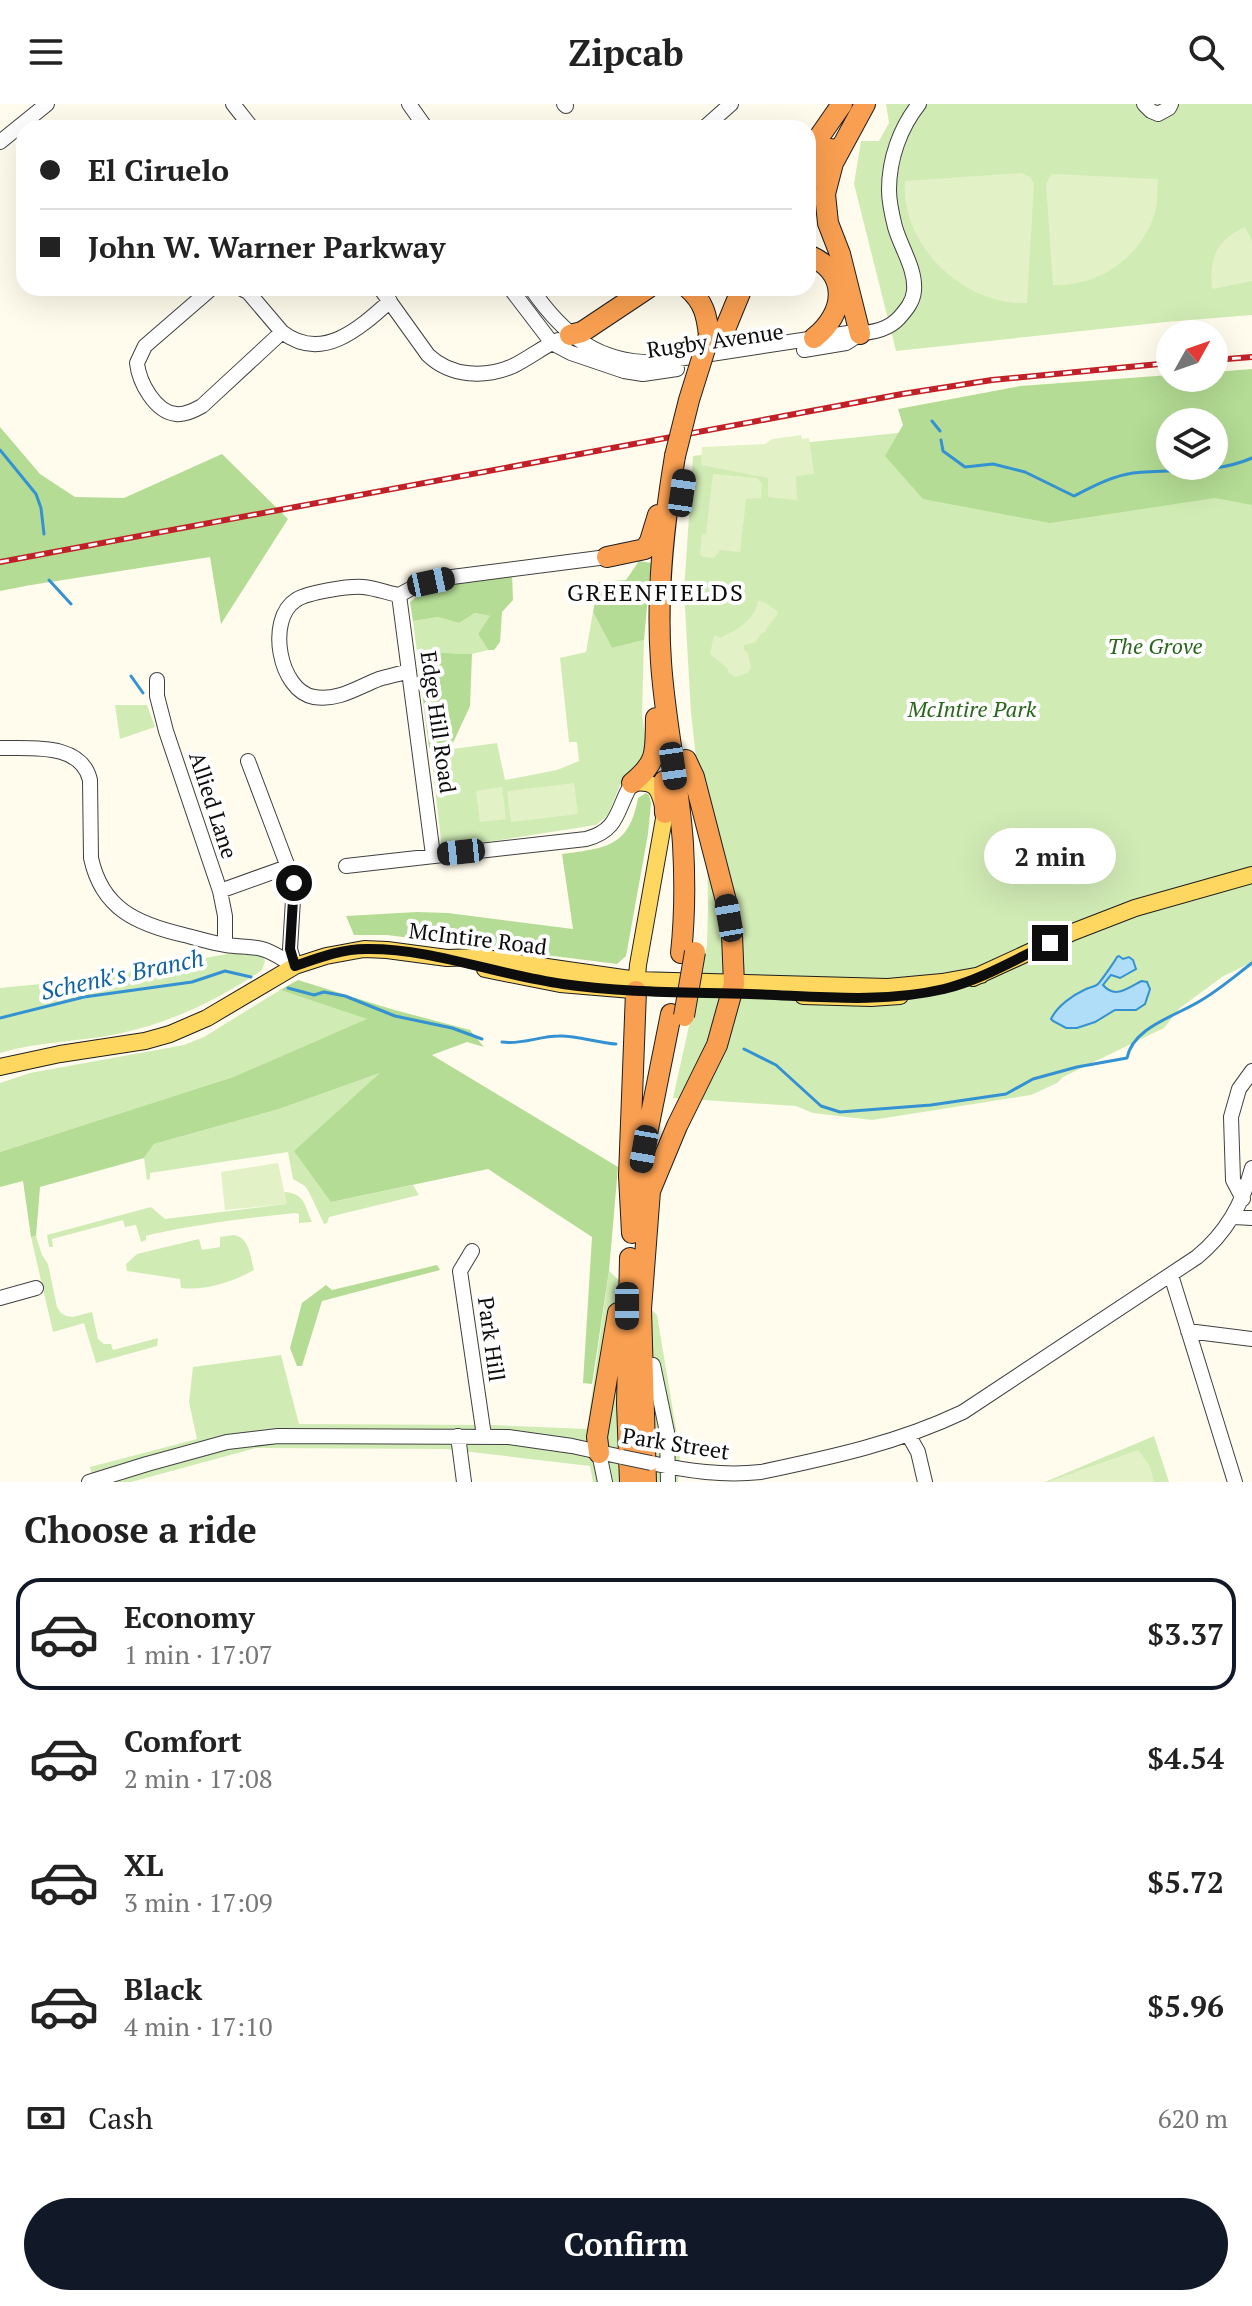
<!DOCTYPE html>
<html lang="en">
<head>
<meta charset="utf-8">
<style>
	:root { --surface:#fff; --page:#f6f6f6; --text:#222; --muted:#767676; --line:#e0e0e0; --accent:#111827 }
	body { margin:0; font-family:"PT Serif",serif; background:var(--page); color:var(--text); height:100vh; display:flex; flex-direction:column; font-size:30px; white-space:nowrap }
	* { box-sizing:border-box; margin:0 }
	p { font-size:26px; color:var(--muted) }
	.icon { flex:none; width:44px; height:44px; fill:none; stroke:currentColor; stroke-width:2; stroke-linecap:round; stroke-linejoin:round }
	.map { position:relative; height:1378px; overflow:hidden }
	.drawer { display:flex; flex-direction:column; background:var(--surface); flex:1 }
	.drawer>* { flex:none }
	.guide { position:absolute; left:16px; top:16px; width:800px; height:176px; border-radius:24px; box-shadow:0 8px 32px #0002; display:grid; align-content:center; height:176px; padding:0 24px; background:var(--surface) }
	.needle { width:52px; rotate:50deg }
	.buttons { position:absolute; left:1156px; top:216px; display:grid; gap:16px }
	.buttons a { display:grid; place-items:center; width:72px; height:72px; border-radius:50%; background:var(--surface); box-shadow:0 8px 32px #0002; font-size:40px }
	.end { position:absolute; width:36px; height:36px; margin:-18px; border:10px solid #0d0d0d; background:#fff; box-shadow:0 0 0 4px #fff }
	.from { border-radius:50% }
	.bubble { position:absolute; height:56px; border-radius:28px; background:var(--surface); box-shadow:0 8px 32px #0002; font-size:26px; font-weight:700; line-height:56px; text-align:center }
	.car { position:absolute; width:24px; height:48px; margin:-24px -12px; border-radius:10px; box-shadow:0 0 6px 2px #0007; background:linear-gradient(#222 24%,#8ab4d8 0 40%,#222 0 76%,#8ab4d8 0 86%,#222 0) }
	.guide b { display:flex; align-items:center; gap:28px; height:76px; font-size:30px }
	.guide b+b { border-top:2px solid var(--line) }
	.guide i { width:20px; height:20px; background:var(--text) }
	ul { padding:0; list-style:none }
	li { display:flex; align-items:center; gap:24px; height:112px; margin:0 16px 12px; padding:0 8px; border:4px solid transparent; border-radius:24px }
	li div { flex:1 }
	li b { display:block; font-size:30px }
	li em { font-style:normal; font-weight:700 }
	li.current { border-color:var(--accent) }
	li>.icon { width:72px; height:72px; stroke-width:1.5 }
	h2 { padding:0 24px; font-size:36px; line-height:96px }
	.pay { display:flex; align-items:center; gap:20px; height:88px; padding:0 24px; font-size:30px }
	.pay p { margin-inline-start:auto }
	.button { display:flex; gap:16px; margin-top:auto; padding:16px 24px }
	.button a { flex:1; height:92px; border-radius:48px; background:var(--accent); color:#fff; font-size:32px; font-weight:700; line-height:92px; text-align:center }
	header { display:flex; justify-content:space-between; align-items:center; height:104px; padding:0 24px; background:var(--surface); font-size:36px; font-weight:700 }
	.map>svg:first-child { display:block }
	.green { fill:#d1ebb5; fill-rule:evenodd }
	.forest { fill:#b4dc94; fill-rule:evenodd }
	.pitch { fill:#e3f1c7 }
	.water { fill:#b0ddf8; stroke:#3492d2; stroke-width:2 }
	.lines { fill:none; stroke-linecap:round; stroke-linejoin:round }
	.stream { stroke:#3492d2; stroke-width:3 }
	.minor-casing { stroke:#404040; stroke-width:16 }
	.major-casing { stroke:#1e1e1e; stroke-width:18 }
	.highway-casing { stroke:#1e1e1e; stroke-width:22 }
	.minor { stroke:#fff; stroke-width:14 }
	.major { stroke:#fdd75f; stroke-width:16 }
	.highway { stroke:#f99f51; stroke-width:20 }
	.rail-casing { stroke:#c22027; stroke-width:6 }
	.rail { stroke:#fff; stroke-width:3; stroke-dasharray:9; stroke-linecap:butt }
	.minor-bridge-casing { stroke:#404040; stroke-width:16; stroke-linecap:butt }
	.highway-bridge-casing { stroke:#1e1e1e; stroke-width:22; stroke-linecap:butt }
	.minor-bridge { stroke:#fff; stroke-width:14 }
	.highway-bridge { stroke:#f99f51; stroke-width:20 }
	.route { stroke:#0d0d0d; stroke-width:10 }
	.labels { text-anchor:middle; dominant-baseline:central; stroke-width:8; stroke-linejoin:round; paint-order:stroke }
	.street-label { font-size:22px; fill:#0d0d0d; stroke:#fff }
	.park-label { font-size:22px; font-style:italic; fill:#2a671b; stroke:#fff }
	.neighbourhood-label { font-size:24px; letter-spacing:2px; fill:#0d0d0d; stroke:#fff }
	.water-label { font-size:24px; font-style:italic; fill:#1263a3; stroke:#fff }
</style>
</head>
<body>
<header><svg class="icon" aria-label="menu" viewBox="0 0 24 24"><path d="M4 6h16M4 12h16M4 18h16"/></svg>Zipcab<svg class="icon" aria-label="search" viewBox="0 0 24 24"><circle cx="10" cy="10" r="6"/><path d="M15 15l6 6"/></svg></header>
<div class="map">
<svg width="1252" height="1378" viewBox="0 0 1252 1378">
	<rect width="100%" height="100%" fill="#fffced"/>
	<path class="green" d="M 886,0 L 1252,0 L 1252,211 L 1166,218 L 896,247 L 854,80 L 861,37 L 879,37 L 889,19 Z
		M 1252,292 L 1252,858 L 1222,873 L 1180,904 L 1164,924 L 1063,973 L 1057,979 L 1031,991 L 872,1016 L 813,1009 L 796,1002 L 673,994 L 707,841 L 708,802 L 707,749 L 691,609 L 684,487 L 693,352 L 811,338 ZM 1170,318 L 1214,318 L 1214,362 L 1170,362 Z
		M 593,508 L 612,544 L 644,536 L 642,611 L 647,645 L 643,656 L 620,681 L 608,711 L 596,721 L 442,745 L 431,648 L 497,639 L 505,676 L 557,666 L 579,657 L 577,638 L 569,638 L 560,554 L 586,548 Z
		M 475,509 L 491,512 L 478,530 L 488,546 L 472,550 L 417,548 L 413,517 L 438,513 L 459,519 Z
		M 115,601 L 147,601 L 155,623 L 120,635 Z
		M 232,849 L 261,850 L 265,857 L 262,866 C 220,895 172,918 122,929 C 82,938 40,937 0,949 L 0,884 L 92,875 Z
		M 280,886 L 368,915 L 233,973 L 0,1048 L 0,979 L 30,969 L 184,941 L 204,933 Z
		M 383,968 L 331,1098 L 413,1081 L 419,1091 L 329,1113 L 327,1119 L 324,1120 L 309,1088 L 305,1082 L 293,1075 L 288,1048 L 150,1069 L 150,1075 L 147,1076 L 144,1054 L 154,1040 L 279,1005 Z
		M 284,1088 C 305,1089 304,1101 312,1118 L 299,1119 L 299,1110 L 295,1109 C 247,1114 200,1120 153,1130 L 146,1132 L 146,1136 L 141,1138 L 136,1121 L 125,1123 L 123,1116 L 52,1135 L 53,1143 L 49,1143 L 47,1131 L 151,1103 L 165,1115 L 286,1100 Z
		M 234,1131 C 250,1134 250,1152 254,1166 C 233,1178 204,1187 181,1184 L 180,1175 L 127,1167 L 126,1160 L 137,1150 L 199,1135 L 202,1146 L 220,1143 L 220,1133 Z
		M 36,1132 L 42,1151 L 48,1160 L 57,1203 L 61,1209 L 66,1212 L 73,1213 L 92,1208 L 98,1235 L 104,1240 L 111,1240 L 113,1246 L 158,1234 L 157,1242 L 96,1259 L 84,1219 L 53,1228 L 31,1133 Z
		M 609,1167 L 657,1211 L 680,1349 L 678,1378 L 593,1378 L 590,1362 L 445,1345 L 256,1344 L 131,1378 L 94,1378 L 90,1363 L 197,1335 L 189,1298 L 193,1263 L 281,1251 L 299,1320 L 491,1321 L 587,1325 Z
		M 1154,1332 L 1169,1378 L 1045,1378 Z"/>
	<path class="forest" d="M 1252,265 L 1252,401 L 1215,394 L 1050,419 L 923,395 L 885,352 L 903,321 L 898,305 L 1020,282 L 1170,271 L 1170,274 L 1214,274 L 1214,268 ZM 1170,318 L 1214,318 L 1214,362 L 1170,362 Z
		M 0,323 L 40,370 L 75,393 L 124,394 L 222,350 L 288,415 L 221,520 L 210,453 L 31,481 L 0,487 Z
		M 639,457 L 651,459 L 644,536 L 612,544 L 593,508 L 599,478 L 626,476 Z
		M 512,470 L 513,496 L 502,508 L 500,538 L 494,546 L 488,546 L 478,530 L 490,512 L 475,509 L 459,519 L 438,513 L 413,517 L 410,498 C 436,475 479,475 512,470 Z
		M 417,548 L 472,550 L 470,602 L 453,639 L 429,644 Z
		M 646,689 L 649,691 L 651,699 L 648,730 L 626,852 L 617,860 L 387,831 L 354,831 L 346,812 L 417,808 L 448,809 L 573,825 L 562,750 C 605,744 629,744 638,694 Z
		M 298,876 L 391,905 L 470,926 L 484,943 L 467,938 L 432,951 L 618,1063 L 609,1167 L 592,1280 L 583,1279 L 592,1133 L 488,1065 L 331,1098 L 294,1047 L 380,969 L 279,1005 L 154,1040 L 144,1054 L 40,1083 L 36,1132 L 31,1133 L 23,1077 L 0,1083 L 0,1048 L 233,973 L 367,915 L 280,886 Z
		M 437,1161 L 440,1166 L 322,1197 L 302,1262 L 297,1262 L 290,1244 L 302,1199 L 326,1181 L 332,1186 Z"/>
	<path class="pitch" d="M 1021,69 L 1030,73 L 1034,80 L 1027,199 C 964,202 900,141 905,77 Z
		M 1052,70 L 1158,75 C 1157,87 1158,101 1154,112 C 1139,155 1097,183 1053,181 L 1046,80 Z
		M 1245,123 L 1252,137 L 1252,177 L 1212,185 C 1209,155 1216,136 1245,123 Z
		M 801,331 L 802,335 L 809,334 L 814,370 L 796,372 L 797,396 L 768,393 L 768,374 L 701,361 L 702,343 L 765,340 L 772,335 Z
		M 713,370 L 757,374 L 762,380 L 761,394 L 746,395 L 740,448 L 720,446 L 714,454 L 703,453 L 700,450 L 702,430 L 706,430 Z
		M 758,497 L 766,499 L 778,508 L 777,511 L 768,522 L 765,528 L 760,531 L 756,538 L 744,541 L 744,545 L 748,549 L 751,564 L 748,569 L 735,573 L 729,569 L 727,564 L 710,550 L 714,531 L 720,534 C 737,525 754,518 758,497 Z
		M 574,679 L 578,710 L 511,718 L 507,687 Z
		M 502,683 L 506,715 L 480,718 L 476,687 Z
		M 278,1059 L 287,1100 L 225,1106 L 221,1068 Z
		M 1138,1346 L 1150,1362 L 1154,1378 L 1047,1378 Z"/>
	<path class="water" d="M 1119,852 L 1123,855 L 1129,853 L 1133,856 L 1136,865 L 1120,874 L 1111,871 L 1103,881 C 1116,896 1128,883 1142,877 L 1147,878 L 1150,885 L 1145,900 L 1136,906 L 1115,906 L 1095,918 L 1077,924 L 1066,924 L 1053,917 L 1051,915 C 1057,902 1073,891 1086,885 C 1090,883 1095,883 1098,880 C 1101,877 1115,857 1117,853 Z"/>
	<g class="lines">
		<path class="stream" d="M 932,317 L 940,327
			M 941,336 L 943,347 L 965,363 L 993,360 L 1025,368 L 1074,392 C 1092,383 1112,372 1133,369 C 1174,364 1213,371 1252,354
			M 0,346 L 36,390 L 41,404 L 44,430
			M 49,476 L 71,500
			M 131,572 L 143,589
			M 288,884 L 314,891 L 324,888 L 345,892 L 395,912 L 452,924 L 482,935
			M 0,914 L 84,893 L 192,878 L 225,867 L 251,873
			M 502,938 C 522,941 539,932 559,932 C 575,931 598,939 616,940
			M 744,945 L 776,961 L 821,1002 L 840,1008 L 931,1001 L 1006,990 L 1033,975 L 1077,963 L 1127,954 C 1133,923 1176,912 1200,897 C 1219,886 1235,872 1252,859"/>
		<g class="minor-casing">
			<path id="minor" d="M 233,0 L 252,24
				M 409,0 L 426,24
				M 564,0 L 566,2
				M 1144,0 L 1151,7 L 1158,10 L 1169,4 L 1171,0
				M 704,24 L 731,0
				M 0,38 L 47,0
				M 212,184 L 145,242 L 137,259 C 139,278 155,308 176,310 C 184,311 195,306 202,302 L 282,228 L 248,188 L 240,184
				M 380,184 L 428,251 C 451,273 485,274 513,262 C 529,254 543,243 558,236
				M 510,184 L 552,239 L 571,249 L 624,267 L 643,270 L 677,265
				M 531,184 C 563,231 600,261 659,258 L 848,229 C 866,230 886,228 899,214 C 906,206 913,198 914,187 C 916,165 901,144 895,123 C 892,111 889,98 889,86 C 889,55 900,24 919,0
				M 282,228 C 322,259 360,224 390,197
				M 804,246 L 846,239 L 860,230
				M 399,491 C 388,489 375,484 363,483 C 349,482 308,488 296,496 C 266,515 279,587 314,593 C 339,597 358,583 379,575 C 389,572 399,570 409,567
				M 399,491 L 433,751
				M 399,491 L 416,482 L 452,473 L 607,453
				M 157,576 L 157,592 L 166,627 L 220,787 L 225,812 L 225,841
				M 0,644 C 30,645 81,638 90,676 L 91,754 C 102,805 137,820 184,831 C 197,834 212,839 226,841 C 238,843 251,842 262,845 C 274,848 285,857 295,862
				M 248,657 L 294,779 L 290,845 L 295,862
				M 346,762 L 586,735 C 620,726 616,705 632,679
				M 220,787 L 287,763
				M 1243,1095 L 1233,1076 L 1231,1013 L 1239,985 L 1252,967
				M 1234,1113 L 1252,1114
				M 472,1147 L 460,1167 L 484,1332
				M 1171,1171 L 1235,1378
				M 0,1194 L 36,1184
				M 1188,1227 L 1252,1235
				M 653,1261 L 667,1328 L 668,1378
				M 458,1332 L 464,1378
				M 909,1332 L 918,1348 L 925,1378
				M 599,1349 L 605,1378
				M 651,1359 C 688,1367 723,1372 761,1368 C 832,1353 898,1339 963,1308 L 1197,1153 C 1226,1129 1242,1101 1252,1064
				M 89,1378 L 147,1360 L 227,1338 L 278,1332 L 508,1333 L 572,1342 L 622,1353"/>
		</g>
		<g class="major-casing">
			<path id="major" d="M 632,679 C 659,676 659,687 665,709 L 638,861 L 636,885
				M 485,865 L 560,880 L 632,886
				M 973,874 L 1073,828 L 1135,804 L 1252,771
				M 803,892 L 871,894 L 900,892
				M 0,963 L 60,950 L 145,937 L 170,930 L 207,914 L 295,862 L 326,852 L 364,845 L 387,846 L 447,854 L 479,853 L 637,876 L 888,883 L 942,878 L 981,871"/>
		</g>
		<g class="highway-casing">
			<path id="highway" d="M 808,49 L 842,0
				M 808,78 L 831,45
				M 808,151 C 850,168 846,209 814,234
				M 688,184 C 704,198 707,212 709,232
				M 860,230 L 840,150 L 828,119 L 825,90 L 833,59 L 865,0
				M 570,231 L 582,228 L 648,184
				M 721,235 L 742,184
				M 675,352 C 664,419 656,489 661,558 C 665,619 679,679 683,740 C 685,776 685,812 681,849
				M 607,453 L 645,445 L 650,437 L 658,411
				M 664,677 L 665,709
				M 632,679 C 659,657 655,647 656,614
				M 635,1106 L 644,1045 L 671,910
				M 632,1129 L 629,1072 L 636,887
				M 630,1154 L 627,1300 L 630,1378
				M 599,1349 L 597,1333 L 618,1209
				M 646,1378 L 641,1205 L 650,1087 L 677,1022 L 717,941 L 734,880 L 732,831 L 726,797 L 694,673 L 686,656"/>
		</g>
		<use href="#minor" class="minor"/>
		<use href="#major" class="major"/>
		<use href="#highway" class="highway"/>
		<g class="rail-casing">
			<path id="rail" d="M 1214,256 L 1252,253
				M 0,458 L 902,290 L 992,276 L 1170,259"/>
		</g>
		<use href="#rail" class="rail"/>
		<g class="minor-bridge-casing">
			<path id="minor-bridge" d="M 622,1353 L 651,1359"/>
		</g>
		<g class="highway-bridge-casing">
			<path id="highway-bridge" d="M 675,352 L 689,296 L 709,232
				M 684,912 L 695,848"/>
		</g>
		<use href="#minor-bridge" class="minor-bridge"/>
		<use href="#highway-bridge" class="highway-bridge"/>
	</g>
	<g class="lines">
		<path class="route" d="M 294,779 L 290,845 L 295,862 C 318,854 341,845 366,845 C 432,844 497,871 563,880 C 625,889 688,888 750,890 C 815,892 880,900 944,885 C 981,876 1016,855 1050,839"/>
	</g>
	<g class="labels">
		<g class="street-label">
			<text transform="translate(715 236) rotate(-8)">Rugby Avenue</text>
			<text transform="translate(439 618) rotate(82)">Edge Hill Road</text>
			<text transform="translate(214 701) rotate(72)">Allied Lane</text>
			<text transform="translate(478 834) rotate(7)">McIntire Road</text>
			<text transform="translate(492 1235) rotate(82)">Park Hill</text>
			<text transform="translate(676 1339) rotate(9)">Park Street</text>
		</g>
		<g class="park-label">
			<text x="1155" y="541">The Grove</text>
			<text x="972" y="604">McIntire Park</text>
		</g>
		<g class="neighbourhood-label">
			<text x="656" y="488">GREENFIELDS</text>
		</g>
		<g class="water-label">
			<text transform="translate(122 870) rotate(-12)">Schenk's Branch</text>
		</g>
	</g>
</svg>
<div class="buttons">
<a><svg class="needle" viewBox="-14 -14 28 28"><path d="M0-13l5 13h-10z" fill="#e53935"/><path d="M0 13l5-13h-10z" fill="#767676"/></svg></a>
<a><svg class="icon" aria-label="layers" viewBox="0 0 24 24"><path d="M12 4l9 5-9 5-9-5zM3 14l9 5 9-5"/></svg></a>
</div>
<i class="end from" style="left:294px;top:779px"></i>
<i class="end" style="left:1050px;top:839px"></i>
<div class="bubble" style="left:984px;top:724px;width:132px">2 min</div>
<i class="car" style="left:682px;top:389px;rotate:8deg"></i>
<i class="car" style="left:431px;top:478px;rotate:78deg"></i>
<i class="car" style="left:673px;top:662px;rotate:172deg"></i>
<i class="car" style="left:461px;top:748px;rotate:264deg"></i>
<i class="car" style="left:729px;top:814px;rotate:350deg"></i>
<i class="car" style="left:644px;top:1045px;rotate:190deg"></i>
<i class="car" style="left:627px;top:1202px;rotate:180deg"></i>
<div class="guide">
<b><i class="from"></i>El Ciruelo</b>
<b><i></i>John W. Warner Parkway</b>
</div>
</div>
<section class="drawer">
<h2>Choose a ride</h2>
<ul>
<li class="current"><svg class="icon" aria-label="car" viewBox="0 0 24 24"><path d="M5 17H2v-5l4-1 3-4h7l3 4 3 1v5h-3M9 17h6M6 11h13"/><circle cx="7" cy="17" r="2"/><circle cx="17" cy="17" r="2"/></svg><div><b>Economy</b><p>1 min · 17:07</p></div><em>$3.37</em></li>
<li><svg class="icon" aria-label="car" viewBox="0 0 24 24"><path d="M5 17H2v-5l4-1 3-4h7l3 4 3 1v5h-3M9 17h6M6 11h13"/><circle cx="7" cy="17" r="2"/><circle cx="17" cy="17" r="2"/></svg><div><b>Comfort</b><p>2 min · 17:08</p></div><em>$4.54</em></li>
<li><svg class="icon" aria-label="car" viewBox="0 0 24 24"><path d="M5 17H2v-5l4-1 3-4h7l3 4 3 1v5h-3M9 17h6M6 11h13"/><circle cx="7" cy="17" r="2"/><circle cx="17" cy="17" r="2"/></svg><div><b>XL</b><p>3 min · 17:09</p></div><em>$5.72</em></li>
<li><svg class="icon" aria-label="car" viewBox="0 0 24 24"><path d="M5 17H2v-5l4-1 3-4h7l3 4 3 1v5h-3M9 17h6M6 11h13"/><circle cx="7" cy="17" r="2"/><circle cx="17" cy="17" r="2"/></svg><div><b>Black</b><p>4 min · 17:10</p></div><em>$5.96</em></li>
</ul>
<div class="pay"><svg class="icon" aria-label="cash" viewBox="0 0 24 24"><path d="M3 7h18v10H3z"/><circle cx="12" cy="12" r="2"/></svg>Cash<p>620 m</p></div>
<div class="button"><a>Confirm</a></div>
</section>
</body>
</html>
